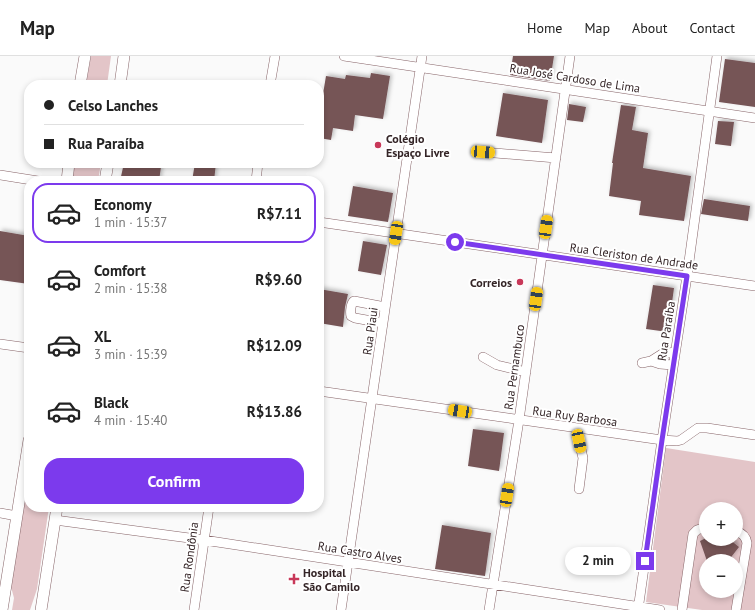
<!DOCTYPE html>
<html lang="en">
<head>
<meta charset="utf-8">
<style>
	:root { --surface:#fff; --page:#f6f6f6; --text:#222; --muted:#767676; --line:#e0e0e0; --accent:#7c3aed }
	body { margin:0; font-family:"PT Sans",sans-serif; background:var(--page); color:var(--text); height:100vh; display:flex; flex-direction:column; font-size:15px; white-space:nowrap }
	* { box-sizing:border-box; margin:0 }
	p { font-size:13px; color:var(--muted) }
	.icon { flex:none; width:22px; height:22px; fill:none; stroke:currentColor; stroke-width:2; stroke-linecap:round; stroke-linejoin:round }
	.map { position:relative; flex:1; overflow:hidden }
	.sheet { position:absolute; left:24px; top:120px; width:300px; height:336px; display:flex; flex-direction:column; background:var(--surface); border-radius:16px; box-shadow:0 2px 6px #0003 }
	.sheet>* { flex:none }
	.top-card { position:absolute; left:24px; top:24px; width:300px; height:88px; border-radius:16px; box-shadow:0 2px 6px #0003; display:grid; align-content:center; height:88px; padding:0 20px; background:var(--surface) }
	.buttons { position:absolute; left:699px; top:446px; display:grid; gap:8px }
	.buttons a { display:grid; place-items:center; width:44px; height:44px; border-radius:50%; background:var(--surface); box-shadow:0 2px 6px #0003; font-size:20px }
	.end { position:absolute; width:18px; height:18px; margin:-9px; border:5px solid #7c3aed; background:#fff; box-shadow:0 0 0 2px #fff }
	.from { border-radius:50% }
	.bubble { position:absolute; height:28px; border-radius:14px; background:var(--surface); box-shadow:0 2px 6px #0003; font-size:13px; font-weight:800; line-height:28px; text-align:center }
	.car { position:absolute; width:12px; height:24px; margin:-12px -6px; border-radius:5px; box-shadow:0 0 3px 1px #0007; background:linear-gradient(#f5c518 24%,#345 0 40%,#f5c518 0 76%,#345 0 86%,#f5c518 0) }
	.top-card b { display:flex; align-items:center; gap:14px; height:38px; font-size:15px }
	.top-card b+b { border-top:1px solid var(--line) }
	.top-card i { width:10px; height:10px; background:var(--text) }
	ul { padding:7px 0 0; list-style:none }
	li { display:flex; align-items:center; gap:12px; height:60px; margin:0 8px 6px; padding:0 12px; border:2px solid transparent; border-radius:16px }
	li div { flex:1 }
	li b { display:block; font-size:15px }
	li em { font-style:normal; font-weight:800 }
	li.current { border-color:var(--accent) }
	li>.icon { width:36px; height:36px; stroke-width:1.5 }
	.action { display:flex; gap:8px; margin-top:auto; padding:8px 20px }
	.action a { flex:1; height:46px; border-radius:16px; background:var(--accent); color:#fff; font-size:16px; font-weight:800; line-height:46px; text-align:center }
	header { display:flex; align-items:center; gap:24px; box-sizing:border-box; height:56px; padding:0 20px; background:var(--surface); border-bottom:1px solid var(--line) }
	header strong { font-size:19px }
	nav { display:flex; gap:22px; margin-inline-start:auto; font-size:14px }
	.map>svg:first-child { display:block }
	.green { fill:#e3c5c8; fill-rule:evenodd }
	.building { fill:#765457; filter:url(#shadow) }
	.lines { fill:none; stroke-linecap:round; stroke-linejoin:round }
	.minor-casing { stroke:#876468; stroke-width:10 }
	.major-casing { stroke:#876468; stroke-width:12 }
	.minor { stroke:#fff; stroke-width:9 }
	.major { stroke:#fff; stroke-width:11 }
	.route { stroke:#7c3aed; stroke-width:5 }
	.poi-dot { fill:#c83859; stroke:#fff; stroke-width:1.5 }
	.labels { text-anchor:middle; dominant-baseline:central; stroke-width:4; stroke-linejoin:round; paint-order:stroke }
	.street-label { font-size:12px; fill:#342527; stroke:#fff }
	.poi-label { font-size:12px; font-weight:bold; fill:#342527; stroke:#fff; text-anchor:start }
</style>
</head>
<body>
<header>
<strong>Map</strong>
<nav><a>Home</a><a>Map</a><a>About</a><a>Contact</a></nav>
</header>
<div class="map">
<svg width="755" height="554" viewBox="0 0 755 554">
	<defs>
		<filter id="shadow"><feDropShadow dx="2" dy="-2" stdDeviation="2" flood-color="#0004"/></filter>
	</defs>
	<rect width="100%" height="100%" fill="#fafafa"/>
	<path class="green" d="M 91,0 L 111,0 L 107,29 L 86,29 Z
		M 75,107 L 101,107 L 98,125 L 72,125 Z
		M 666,392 L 755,406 L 755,554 L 702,554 L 646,546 ZM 706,453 L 736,453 L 736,483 L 706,483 ZM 706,505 L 736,505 L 736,535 L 706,535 Z
		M 29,417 L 29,451 L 49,451 L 37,533 L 30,554 L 12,554 L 14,542 L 11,531 Z"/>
	<path class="building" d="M 513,0 L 554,0 L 550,25 L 510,19 Z
		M 725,3 L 755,7 L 755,51 L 719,46 Z
		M 371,17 L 390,20 L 383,63 L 355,59 L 353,75 L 333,72 L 331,84 L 319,82 L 319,55 L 320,56 L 326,20 L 345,23 L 346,19 L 370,22 Z
		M 503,37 L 548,44 L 542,87 L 496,80 Z
		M 569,48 L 586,51 L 583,66 L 567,64 Z
		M 621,49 L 636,51 L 632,74 L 648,77 L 643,112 L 691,120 L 684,165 L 639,159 L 641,145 L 609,140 L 613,107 L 612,107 Z
		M 718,65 L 734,66 L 731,90 L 715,88 Z
		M 124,107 L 161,111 L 159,125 L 120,125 Z
		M 195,107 L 216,107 L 214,125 L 192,125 Z
		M 353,130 L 393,137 L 388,166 L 348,160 Z
		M 704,143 L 750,150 L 748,165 L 701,158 Z
		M 0,175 L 29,180 L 29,228 L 0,224 Z
		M 363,185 L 387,189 L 381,219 L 358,215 Z
		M 653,229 L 674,232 L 668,276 L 646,273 Z
		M 319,233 L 348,238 L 345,251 L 343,271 L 319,267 Z
		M 473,373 L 504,377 L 499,415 L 468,410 Z
		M 442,469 L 491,477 L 485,520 L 435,513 Z
		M 704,483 L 729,483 L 739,491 L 728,505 L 707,505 L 700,485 Z"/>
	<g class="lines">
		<g class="minor-casing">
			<path id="minor" d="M 344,0 L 755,62
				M 270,29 L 275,0
				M 483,96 L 556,102
				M 0,119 L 38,125
				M 256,125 L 258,107
				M 319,166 L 755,230
				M 383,267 L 355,262 L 351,260 C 350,256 351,247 354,245 L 385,251
				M 0,288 L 29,292
				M 483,301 L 497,309 L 526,316
				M 651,305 L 660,308 L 673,309
				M 642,307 L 651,305 L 662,298 L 675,296
				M 319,335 L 662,384 L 677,385 L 681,384 L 698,372 L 707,372 L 755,379
				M 579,433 L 583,402 L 579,385 L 579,373
				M 0,457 L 17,460
				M 55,464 L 204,484 L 660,554
				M 736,475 C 742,477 746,480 747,487 L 736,554
				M 194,554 L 209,451
				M 341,554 L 422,0
				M 489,554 L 519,364 L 570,0
				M 638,554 L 662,384 L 687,220 L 717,0
				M 682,554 L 693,478 L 697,474 L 706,471"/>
		</g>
		<g class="major-casing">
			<path id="major" d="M 80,29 L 85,0
				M 120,29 L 124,0
				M 67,125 L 69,107
				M 105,125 L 108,107
				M 2,554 L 29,384
				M 41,554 L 57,451"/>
		</g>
		<use href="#minor" class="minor"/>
		<use href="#major" class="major"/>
	</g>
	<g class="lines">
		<path class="route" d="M 455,186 L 687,220 L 662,384 L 645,505"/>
	</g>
	<g class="poi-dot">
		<circle cx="378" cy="89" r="4"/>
		<circle cx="520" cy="226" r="4"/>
		<path d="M292 517h4v4h4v4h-4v4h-4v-4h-4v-4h4z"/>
	</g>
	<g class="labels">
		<g class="street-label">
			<text transform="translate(575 22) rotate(9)">Rua José Cardoso de Lima</text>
			<text transform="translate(634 200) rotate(8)">Rua Cleriston de Andrade</text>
			<text transform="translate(370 275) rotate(-82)">Rua Piaui</text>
			<text transform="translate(666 275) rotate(-81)">Rua Paraíba</text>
			<text transform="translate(514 311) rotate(-82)">Rua Pernambuco</text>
			<text transform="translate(575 360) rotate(8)">Rua Ruy Barbosa</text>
			<text transform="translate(360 496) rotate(9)">Rua Castro Alves</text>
			<text transform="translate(189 501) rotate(-82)">Rua Rondônia</text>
		</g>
		<g class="poi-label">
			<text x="386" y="82">Colégio<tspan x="386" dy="14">Espaço Livre</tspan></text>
			<text x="512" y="226" text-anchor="end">Correios</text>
			<text x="303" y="516">Hospital<tspan x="303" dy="14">São Camilo</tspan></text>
		</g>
	</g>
</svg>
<div class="buttons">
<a>+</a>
<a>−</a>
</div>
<i class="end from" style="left:455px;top:186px"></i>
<i class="end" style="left:645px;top:505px"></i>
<div class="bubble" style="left:565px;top:491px;width:66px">2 min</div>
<i class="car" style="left:483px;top:96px;rotate:94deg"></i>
<i class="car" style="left:546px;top:171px;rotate:8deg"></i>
<i class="car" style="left:396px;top:177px;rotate:189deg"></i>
<i class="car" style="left:536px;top:243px;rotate:8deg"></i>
<i class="car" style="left:460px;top:355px;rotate:279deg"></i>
<i class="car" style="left:579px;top:385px;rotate:168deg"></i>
<i class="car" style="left:507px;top:439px;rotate:9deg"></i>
<div class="top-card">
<b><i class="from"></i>Celso Lanches</b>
<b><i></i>Rua Paraíba</b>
</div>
<section class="sheet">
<ul>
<li class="current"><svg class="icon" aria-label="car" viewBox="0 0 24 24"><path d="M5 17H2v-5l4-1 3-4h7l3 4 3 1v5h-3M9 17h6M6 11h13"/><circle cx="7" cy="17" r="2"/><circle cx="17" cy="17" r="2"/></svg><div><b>Economy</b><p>1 min · 15:37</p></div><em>R$7.11</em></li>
<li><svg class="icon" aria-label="car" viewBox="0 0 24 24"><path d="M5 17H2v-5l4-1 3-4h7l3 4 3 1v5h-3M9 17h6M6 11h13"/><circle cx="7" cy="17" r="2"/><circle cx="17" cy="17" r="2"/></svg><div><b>Comfort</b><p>2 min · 15:38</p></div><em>R$9.60</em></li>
<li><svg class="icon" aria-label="car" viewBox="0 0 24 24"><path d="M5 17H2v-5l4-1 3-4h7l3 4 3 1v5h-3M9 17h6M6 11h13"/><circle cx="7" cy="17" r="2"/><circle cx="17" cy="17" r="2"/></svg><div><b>XL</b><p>3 min · 15:39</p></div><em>R$12.09</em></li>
<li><svg class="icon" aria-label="car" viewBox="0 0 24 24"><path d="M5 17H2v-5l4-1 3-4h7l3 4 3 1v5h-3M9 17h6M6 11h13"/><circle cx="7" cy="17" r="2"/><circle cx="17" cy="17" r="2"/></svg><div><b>Black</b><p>4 min · 15:40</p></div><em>R$13.86</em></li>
</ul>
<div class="action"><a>Confirm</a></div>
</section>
</div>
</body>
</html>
